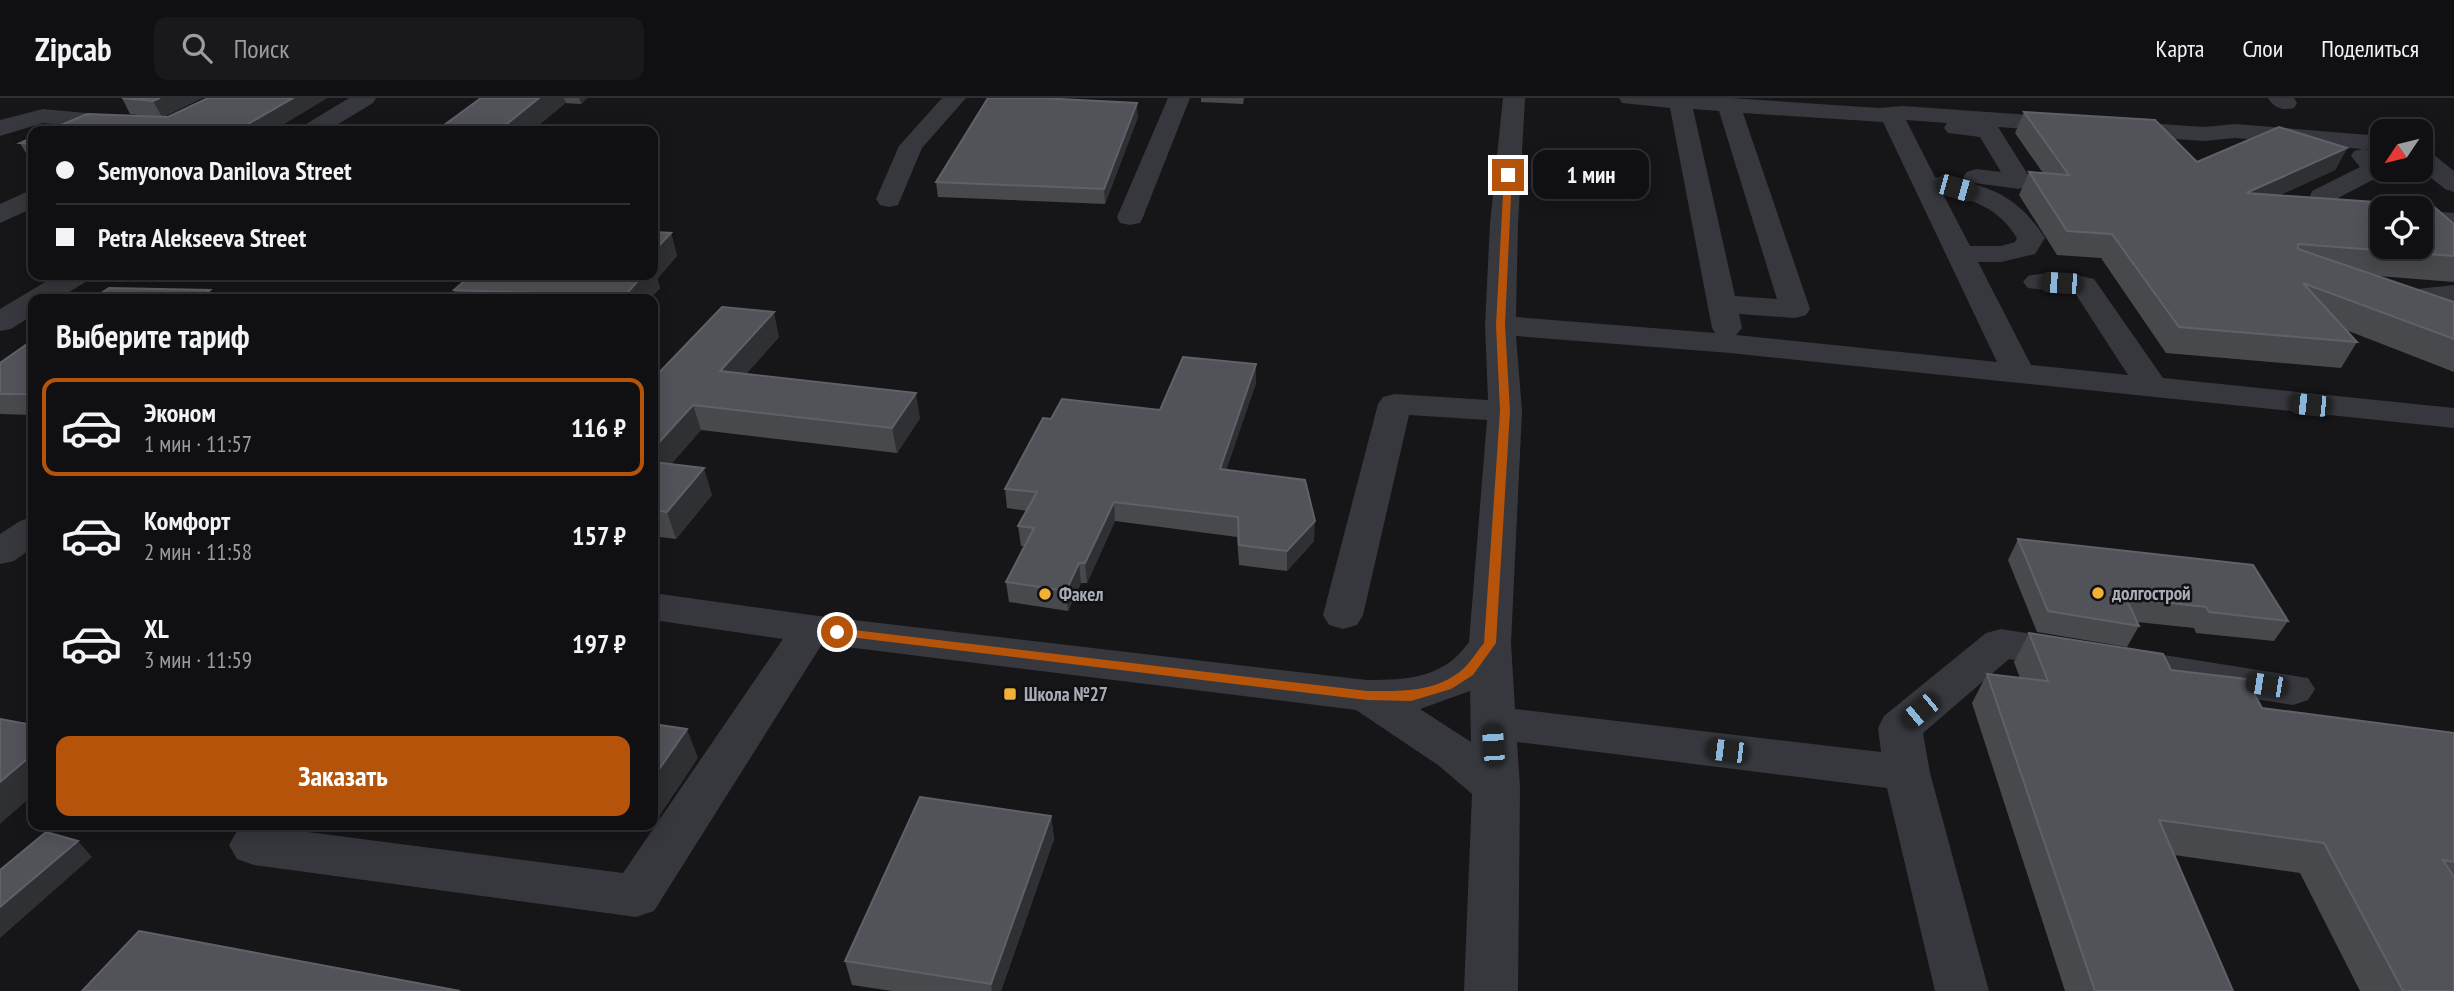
<!DOCTYPE html>
<html lang="ru">
<head>
<meta charset="utf-8">
<style>
	:root { --surface:#101012; --page:#19191b; --text:#f1f3f6; --muted:#9c9d9f; --line:#303032; --accent:#b45309 }
	body { margin:0; font-family:"PT Sans Narrow",sans-serif; background:var(--page); color:var(--text); height:100vh; display:flex; flex-direction:column; font-size:26px; white-space:nowrap }
	* { box-sizing:border-box; margin:0 }
	p { font-size:23px; color:var(--muted) }
	.icon { flex:none; width:38px; height:38px; fill:none; stroke:currentColor; stroke-width:2; stroke-linecap:round; stroke-linejoin:round }
	.map { position:relative; flex:1; overflow:hidden }
	.sheet { position:absolute; left:28px; top:196px; width:630px; height:536px; display:flex; flex-direction:column; background:var(--surface); border-radius:14px; box-shadow:0 4px 18px #0003,0 0 0 2px var(--line) }
	.sheet>* { flex:none }
	.banner { position:absolute; left:28px; top:28px; width:630px; height:154px; border-radius:14px; box-shadow:0 4px 18px #0003,0 0 0 2px var(--line); display:grid; align-content:center; height:154px; padding:0 28px; background:var(--surface) }
	.needle { width:46px; rotate:235deg }
	.tools { position:absolute; left:2370px; top:21px; display:grid; gap:14px }
	.tools a { display:grid; place-items:center; width:63px; height:63px; border-radius:14px; background:var(--surface); box-shadow:0 4px 18px #0003,0 0 0 2px var(--line); font-size:35px }
	.end { position:absolute; width:32px; height:32px; margin:-16px; border:9px solid #b45309; background:#fff; box-shadow:0 0 0 4px #fff }
	.from { border-radius:50% }
	.bubble { position:absolute; height:49px; border-radius:14px; background:var(--surface); box-shadow:0 4px 18px #0003,0 0 0 2px var(--line); font-size:23px; font-weight:700; line-height:49px; text-align:center }
	.car { position:absolute; width:21px; height:42px; margin:-21px -10px; border-radius:9px; box-shadow:0 0 5px 2px #0007; background:linear-gradient(#222 24%,#8ab4d8 0 40%,#222 0 76%,#8ab4d8 0 86%,#222 0) }
	.banner b { display:flex; align-items:center; gap:24px; height:66px; font-size:26px }
	.banner b+b { border-top:2px solid var(--line) }
	.banner i { width:18px; height:18px; background:var(--text) }
	ul { padding:0; list-style:none }
	li { display:flex; align-items:center; gap:21px; height:98px; margin:0 14px 10px; padding:0 14px; border:4px solid transparent; border-radius:14px }
	li div { flex:1 }
	li b { display:block; font-size:26px }
	li em { font-style:normal; font-weight:700 }
	li.current { border-color:var(--accent) }
	li>.icon { width:63px; height:63px; stroke-width:1.5 }
	h2 { padding:0 28px; font-size:32px; line-height:84px }
	.cta { display:flex; gap:14px; margin-top:auto; padding:14px 28px }
	.cta a { flex:1; height:80px; border-radius:14px; background:var(--accent); color:#fff; font-size:28px; font-weight:700; line-height:80px; text-align:center }
	header { display:flex; align-items:center; gap:42px; box-sizing:border-box; height:98px; padding:0 35px; background:var(--surface); border-bottom:2px solid var(--line) }
	header strong { font-size:33px }
	nav { display:flex; gap:38px; margin-inline-start:auto; font-size:24px }
	.search { width:490px; height:63px; background:var(--page); display:flex; align-items:center; gap:18px; box-sizing:border-box; padding:0 24px; border-radius:14px; color:var(--muted); font-size:26px }
	.map>svg:first-child { display:block }
	.lines { fill:none; stroke-linecap:round; stroke-linejoin:round }
	.minor { fill:#37383d; fill-rule:evenodd }
	.wall { fill:#47494d }
	.shaded-wall { fill:#2f3033 }
	.building { fill:#525359; stroke:#5f6168; stroke-width:2; fill-rule:evenodd }
	.route { fill:#b45309 }
	.poi-dot { fill:#f2b134; stroke:#111113; stroke-width:2.5 }
	.labels { text-anchor:middle; dominant-baseline:central; stroke-width:5; stroke-linejoin:round; paint-order:stroke }
	.poi-label { font-size:19px; font-weight:bold; fill:#a8adb8; stroke:#111113; text-anchor:start }
</style>
</head>
<body>
<header>
<strong>Zipcab</strong>
<div class="search"><svg class="icon" aria-label="search" viewBox="0 0 24 24"><circle cx="10" cy="10" r="6"/><path d="M15 15l6 6"/></svg>Поиск</div>
<nav><a>Карта</a><a>Слои</a><a>Поделиться</a></nav>
</header>
<div class="map">
<svg width="2454" height="893" viewBox="0 0 2454 893">
	<rect width="100%" height="100%" fill="#161618"/>
	<g class="lines">
		<path class="minor" d="M 349,0 L 376,0 L 373,5 L 327,33 L 299,33 L 303,28 Z
			M 942,0 L 966,0 L 922,50 L 898,107 L 889,109 L 880,107 L 876,101 L 899,48 Z
			M 1168,0 L 1190,0 L 1143,119 L 1140,125 L 1130,127 L 1120,125 L 1117,119 Z
			M 1503,0 L 1525,0 L 1518,126 L 1516,219 L 1715,235 L 1712,230 L 1670,10 L 1622,5 L 1619,0 L 1731,0 L 1879,10 L 1903,8 L 2204,29 L 2235,26 L 2382,38 L 2382,52 L 2364,51 L 2372,53 L 2382,61 L 2382,72 L 2388,72 L 2386,75 L 2338,100 L 2357,107 L 2387,110 L 2382,110 L 2382,125 C 2362,124 2320,121 2308,103 L 2312,93 L 2360,69 L 2351,58 L 2354,53 L 2362,51 L 2235,40 L 2204,43 L 1998,29 L 2032,83 L 2028,88 L 2019,91 L 1967,84 L 1963,79 L 1967,74 L 1976,71 L 2001,74 L 1980,39 L 1948,35 L 1944,30 L 1947,25 L 1906,22 L 1935,79 C 1986,86 2016,95 2045,140 L 2035,156 L 2001,164 L 1978,164 L 2031,267 L 2128,277 L 2075,195 L 2028,190 L 2023,184 L 2028,178 C 2048,173 2074,176 2094,181 L 2163,280 L 2454,310 L 2454,330 L 1730,255 L 1516,238 L 1522,313 L 1511,545 L 1515,611 L 1881,654 L 1878,630 L 1884,618 L 1986,535 L 2001,531 L 2308,580 L 2315,591 L 2308,602 L 2293,607 L 2009,561 L 1923,635 L 1930,675 L 1989,893 L 1935,893 L 1887,690 L 1517,644 L 1520,689 L 1518,893 L 1464,893 L 1472,696 L 1438,667 L 1356,612 L 822,546 L 654,813 L 636,819 L 254,767 L 237,761 L 229,747 L 237,733 L 254,727 L 623,775 L 783,541 L 653,522 L 653,495 L 811,517 L 1367,582 C 1408,582 1444,580 1469,544 L 1487,322 L 1409,317 L 1363,517 L 1357,527 L 1343,531 L 1329,527 L 1323,517 L 1378,306 L 1383,299 L 1395,296 L 1488,302 L 1485,227 L 1490,126 ZM 1693,11 L 1719,13 L 1777,201 L 1735,198 ZM 1743,15 L 1883,24 L 1997,264 L 1736,237 L 1742,230 L 1739,216 L 1795,220 L 1806,217 L 1810,211 ZM 1943,96 C 1975,101 2000,112 2017,140 L 2015,144 L 2001,148 L 1970,148 ZM 1470,593 L 1471,644 L 1420,611 Z
			M 2268,0 L 2294,0 L 2297,5 L 2294,10 C 2283,13 2274,10 2268,0 Z
			M 43,11 L 128,19 L 136,21 L 140,26 L 136,31 L 128,33 L 43,25 L 0,38 L 0,22 Z
			M 2420,51 L 2429,53 L 2454,73 L 2454,94 L 2445,91 L 2420,71 Z
			M 33,91 L 33,110 L 0,125 L 0,106 Z
			M 2420,112 L 2454,115 L 2454,131 L 2420,128 Z
			M 57,177 L 92,177 L 87,183 L 58,201 L 33,201 L 33,217 L 11,231 L 0,233 L 0,211 Z
			M 2454,187 L 2454,205 L 2438,206 L 2454,213 L 2454,234 L 2407,214 L 2403,208 L 2408,192 Z
			M 33,419 L 33,449 L 14,463 L 0,466 L 0,436 L 20,423 Z"/>
	</g>
	<path class="wall" d="M 122,0 L 202,0 L 163,19 L 168,19 L 327,0 L 272,33 L 47,33 L 149,18 L 130,16 Z
		M 481,0 L 587,0 L 581,6 Z
		M 1201,0 L 1244,0 L 1243,6 L 1201,4 Z
		M 2024,14 L 2197,64 L 2347,50 L 2335,72 L 2280,97 L 2454,126 L 2454,184 L 2378,178 L 2454,204 L 2454,274 L 2346,232 L 2357,244 L 2341,270 L 2166,255 L 2101,160 L 2057,157 L 2019,97 L 2029,74 L 2043,75 L 2015,35 Z
		M 1138,19 L 1105,106 L 938,99 L 936,84 Z
		M 33,39 L 33,62 L 30,62 L 20,45 Z
		M 671,135 L 677,158 L 657,181 L 660,190 L 650,201 L 458,201 L 454,192 L 653,177 Z
		M 779,239 L 746,276 L 920,320 L 897,355 L 701,332 L 671,366 L 712,397 L 676,441 L 653,438 L 653,281 Z
		M 33,242 L 33,317 L 0,316 L 0,265 Z
		M 1256,285 L 1226,372 L 1314,443 L 1287,473 L 1239,467 L 1237,439 L 1115,423 L 1087,485 L 1081,485 L 1068,513 L 1009,504 L 1006,484 L 1025,448 L 1021,448 L 1018,428 L 1027,413 L 1007,410 L 1005,391 L 1160,312 Z
		M 2018,441 L 2288,523 L 2274,543 L 2196,535 L 2194,530 L 2137,524 L 2139,528 L 2127,549 L 2037,534 L 2008,462 Z
		M 2029,535 L 2171,572 L 2262,610 L 2454,635 L 2454,893 L 2360,893 L 2300,775 L 2174,757 L 2232,893 L 2065,893 L 1972,605 L 1987,576 L 2020,580 L 2014,564 Z
		M 698,660 L 649,733 L 605,726 L 653,726 Z
		M 1051,718 L 1054,741 L 1001,893 L 892,893 L 852,887 L 845,863 Z"/>
	<path class="shaded-wall" d="M 160,0 L 202,0 L 162,19 L 153,3 Z
		M 293,0 L 327,0 L 272,33 L 236,33 Z
		M 539,0 L 564,0 L 566,5 L 532,33 L 498,33 Z
		M 579,0 L 587,0 L 581,6 Z
		M 1137,5 L 1138,19 L 1105,106 L 1104,91 Z
		M 2347,50 L 2335,72 L 2234,118 L 2246,95 Z
		M 671,135 L 677,158 L 657,181 L 660,190 L 650,201 L 622,201 L 643,177 L 653,177 L 653,154 Z
		M 210,192 L 215,201 L 198,201 Z
		M 774,214 L 779,239 L 727,298 L 720,273 Z
		M 1256,266 L 1256,285 L 1220,390 L 1220,371 Z
		M 916,295 L 920,320 L 897,355 L 892,330 Z
		M 693,307 L 701,332 L 653,387 L 653,351 Z
		M 704,370 L 712,397 L 676,441 L 667,414 Z
		M 1114,404 L 1115,423 L 1087,485 L 1085,465 Z
		M 1315,423 L 1314,443 L 1287,473 L 1287,453 Z
		M 1079,465 L 1081,485 L 1068,513 L 1066,493 Z
		M 687,631 L 698,660 L 649,733 L 646,726 L 653,726 L 653,680 Z
		M 33,656 L 33,697 L 0,726 L 0,684 Z
		M 1051,718 L 1054,741 L 1001,893 L 992,893 L 991,886 Z
		M 78,743 L 92,759 L 0,840 L 0,809 Z"/>
	<path class="building" d="M 122,0 L 160,0 L 153,3 Z
		M 208,0 L 293,0 L 236,33 L 47,33 L 87,16 L 168,19 Z
		M 481,0 L 539,0 L 498,33 L 436,33 Z
		M 988,0 L 1040,0 L 1137,5 L 1104,91 L 936,84 Z
		M 2024,14 L 2155,22 L 2197,64 L 2279,29 L 2347,50 L 2246,95 L 2433,108 L 2454,126 L 2454,158 L 2298,146 L 2298,151 L 2454,204 L 2454,241 L 2303,185 L 2357,244 L 2179,229 L 2112,136 L 2067,133 L 2029,74 L 2069,77 ZM 2382,110 L 2420,110 L 2420,149 L 2382,149 Z
		M 33,39 L 33,46 L 20,45 Z
		M 653,134 L 671,135 L 653,154 Z
		M 471,177 L 643,177 L 622,201 L 531,201 L 539,195 L 454,192 Z
		M 109,190 L 210,192 L 198,201 L 92,201 Z
		M 722,209 L 774,214 L 720,273 L 916,295 L 892,330 L 693,307 L 653,351 L 653,281 Z
		M 33,242 L 33,296 L 0,296 L 0,265 Z
		M 1183,259 L 1256,266 L 1220,371 L 1305,382 L 1315,423 L 1287,453 L 1239,447 L 1238,419 L 1114,404 L 1085,465 L 1079,465 L 1066,493 L 1006,484 L 1034,430 L 1018,428 L 1037,394 L 1005,391 L 1043,320 L 1051,321 L 1062,301 L 1160,312 Z
		M 653,364 L 704,370 L 667,414 L 653,412 Z
		M 2018,441 L 2253,467 L 2288,523 L 2209,514 L 2206,509 L 2126,500 L 2139,528 L 2048,513 Z
		M 2029,535 L 2163,556 L 2171,572 L 2246,581 L 2262,610 L 2454,635 L 2454,764 L 2443,762 L 2454,779 L 2454,893 L 2403,893 L 2324,745 L 2159,722 L 2233,893 L 2095,893 L 1987,576 L 2048,583 Z
		M 0,621 L 33,627 L 33,656 L 0,684 Z
		M 653,626 L 687,631 L 653,680 Z
		M 920,699 L 1051,718 L 991,886 L 845,863 Z
		M 46,734 L 78,743 L 0,809 L 0,772 Z
		M 139,833 L 460,893 L 82,893 Z"/>
	<path class="route" d="M 1508,75 L 1512,77 L 1505,227 L 1510,313 L 1496,545 L 1473,577 L 1451,591 L 1411,603 L 1367,602 L 833,537 L 831,534 L 837,530 L 1367,593 C 1400,593 1436,595 1463,571 C 1471,564 1477,553 1484,545 L 1500,313 L 1496,227 L 1504,77 Z"/>
	<g class="poi-dot">
		<circle cx="2098" cy="495" r="7"/>
		<circle cx="1045" cy="496" r="7"/>
		<rect x="1003" y="589" width="14" height="14" rx="3.5"/>
	</g>
	<g class="labels">
		<g class="poi-label">
			<text x="2112" y="495">долгострой</text>
			<text x="1059" y="496">Факел</text>
			<text x="1024" y="596">Школа №27</text>
		</g>
	</g>
</svg>
<div class="tools">
<a><svg class="needle" viewBox="-14 -14 28 28"><path d="M0-13l5 13h-10z" fill="#e53935"/><path d="M0 13l5-13h-10z" fill="#9c9d9f"/></svg></a>
<a><svg class="icon" aria-label="locate" viewBox="0 0 24 24"><circle cx="12" cy="12" r="6"/><path d="M12 2v4M12 18v4M2 12h4M18 12h4"/></svg></a>
</div>
<i class="end from" style="left:837px;top:534px"></i>
<i class="end" style="left:1508px;top:77px"></i>
<div class="bubble" style="left:1533px;top:52px;width:116px">1 мин</div>
<i class="car" style="left:1956px;top:90px;rotate:106deg"></i>
<i class="car" style="left:2061px;top:185px;rotate:273deg"></i>
<i class="car" style="left:2310px;top:307px;rotate:276deg"></i>
<i class="car" style="left:2266px;top:587px;rotate:279deg"></i>
<i class="car" style="left:1920px;top:613px;rotate:230deg"></i>
<i class="car" style="left:1493px;top:647px;rotate:356deg"></i>
<i class="car" style="left:1727px;top:653px;rotate:277deg"></i>
<div class="banner">
<b><i class="from"></i>Semyonova Danilova Street</b>
<b><i></i>Petra Alekseeva Street</b>
</div>
<section class="sheet">
<h2>Выберите тариф</h2>
<ul>
<li class="current"><svg class="icon" aria-label="car" viewBox="0 0 24 24"><path d="M5 17H2v-5l4-1 3-4h7l3 4 3 1v5h-3M9 17h6M6 11h13"/><circle cx="7" cy="17" r="2"/><circle cx="17" cy="17" r="2"/></svg><div><b>Эконом</b><p>1 мин · 11:57</p></div><em>116 ₽</em></li>
<li><svg class="icon" aria-label="car" viewBox="0 0 24 24"><path d="M5 17H2v-5l4-1 3-4h7l3 4 3 1v5h-3M9 17h6M6 11h13"/><circle cx="7" cy="17" r="2"/><circle cx="17" cy="17" r="2"/></svg><div><b>Комфорт</b><p>2 мин · 11:58</p></div><em>157 ₽</em></li>
<li><svg class="icon" aria-label="car" viewBox="0 0 24 24"><path d="M5 17H2v-5l4-1 3-4h7l3 4 3 1v5h-3M9 17h6M6 11h13"/><circle cx="7" cy="17" r="2"/><circle cx="17" cy="17" r="2"/></svg><div><b>XL</b><p>3 мин · 11:59</p></div><em>197 ₽</em></li>
</ul>
<div class="cta"><a>Заказать</a></div>
</section>
</div>
</body>
</html>
